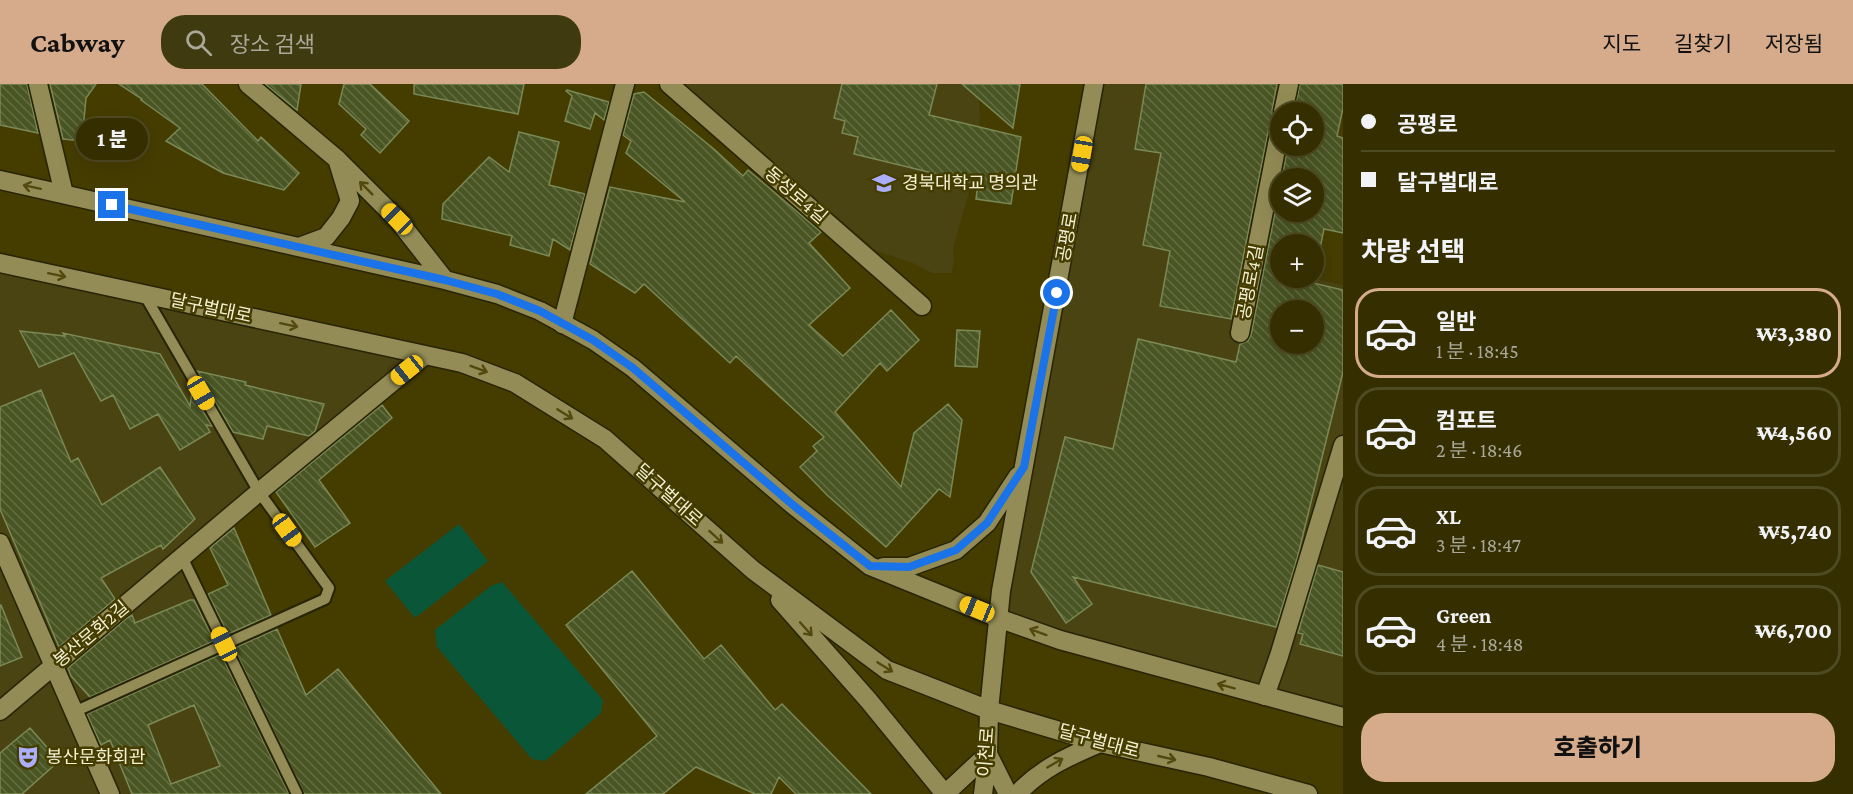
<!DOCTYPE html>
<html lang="ko">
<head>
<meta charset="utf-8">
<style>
	:root { --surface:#342e00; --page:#3f3a0f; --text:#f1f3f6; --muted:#a9a899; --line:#4e4a22; --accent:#d6ab8b }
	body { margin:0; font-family:"Crimson Pro","Noto Sans KR",serif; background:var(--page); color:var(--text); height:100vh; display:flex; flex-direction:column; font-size:22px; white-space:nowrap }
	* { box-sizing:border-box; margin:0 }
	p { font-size:20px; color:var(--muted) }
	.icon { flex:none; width:33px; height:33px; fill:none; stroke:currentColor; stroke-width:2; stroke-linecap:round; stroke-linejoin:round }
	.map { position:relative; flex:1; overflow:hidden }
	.side { display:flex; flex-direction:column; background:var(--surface); width:510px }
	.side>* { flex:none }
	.guide { display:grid; align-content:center; height:132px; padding:0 18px; background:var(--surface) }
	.tools { position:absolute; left:1270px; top:18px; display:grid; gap:12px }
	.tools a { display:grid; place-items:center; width:54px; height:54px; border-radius:50%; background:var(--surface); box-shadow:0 6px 24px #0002,0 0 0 2px var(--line); font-size:30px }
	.end { position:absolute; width:27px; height:27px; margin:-14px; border:8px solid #1a73e8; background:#fff; box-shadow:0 0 0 3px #fff }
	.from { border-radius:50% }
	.bubble { position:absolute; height:42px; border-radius:21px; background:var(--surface); box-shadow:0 6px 24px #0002,0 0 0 2px var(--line); font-size:20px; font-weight:800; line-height:42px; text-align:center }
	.car { position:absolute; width:18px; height:36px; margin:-18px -9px; border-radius:8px; box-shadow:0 0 4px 2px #0007; background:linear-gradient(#f5c518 24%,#345 0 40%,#f5c518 0 76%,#345 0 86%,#f5c518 0) }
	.guide b { display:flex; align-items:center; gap:21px; height:57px; font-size:22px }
	.guide b+b { border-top:2px solid var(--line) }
	.guide i { width:15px; height:15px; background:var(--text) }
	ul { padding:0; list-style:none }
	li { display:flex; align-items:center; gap:18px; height:90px; margin:0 12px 9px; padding:0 6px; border:3px solid var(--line); border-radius:24px }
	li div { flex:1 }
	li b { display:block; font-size:22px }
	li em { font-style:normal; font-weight:800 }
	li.active { border-color:var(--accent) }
	li>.icon { width:54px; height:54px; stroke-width:1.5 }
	h2 { padding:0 18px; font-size:27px; line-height:72px }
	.action { display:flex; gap:12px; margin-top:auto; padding:12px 18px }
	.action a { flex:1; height:69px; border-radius:24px; background:var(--accent); color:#111; font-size:24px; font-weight:800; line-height:69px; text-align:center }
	header { display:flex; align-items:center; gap:36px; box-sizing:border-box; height:84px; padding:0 30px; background:var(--accent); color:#111 }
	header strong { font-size:28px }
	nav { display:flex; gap:33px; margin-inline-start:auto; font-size:21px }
	.search { width:420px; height:54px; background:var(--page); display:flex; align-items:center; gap:15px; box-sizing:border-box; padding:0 21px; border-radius:24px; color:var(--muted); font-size:22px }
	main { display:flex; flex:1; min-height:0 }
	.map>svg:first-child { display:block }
	.built { fill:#4a4312; fill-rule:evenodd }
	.pitch { fill:#0a5639 }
	.building { fill:url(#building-back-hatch); stroke:#7b8956; stroke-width:1.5; fill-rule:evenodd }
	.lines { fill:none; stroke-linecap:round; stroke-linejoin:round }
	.lane-casing { stroke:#282407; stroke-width:14 }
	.street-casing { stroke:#282407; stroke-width:21 }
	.secondary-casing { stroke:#282407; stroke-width:21 }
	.lane { stroke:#948c56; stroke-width:10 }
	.street { stroke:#948c56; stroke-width:18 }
	.secondary { stroke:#948c56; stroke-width:18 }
	.oneway { stroke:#51490d }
	.route { stroke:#1a73e8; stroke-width:8 }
	.labels { text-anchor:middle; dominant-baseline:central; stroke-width:5; stroke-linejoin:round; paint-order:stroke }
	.poi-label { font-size:18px; fill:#f4f0d4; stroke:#453d00; text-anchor:start }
	.street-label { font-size:18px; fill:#f4f0d4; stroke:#453d00 }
</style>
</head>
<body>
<header>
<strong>Cabway</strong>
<div class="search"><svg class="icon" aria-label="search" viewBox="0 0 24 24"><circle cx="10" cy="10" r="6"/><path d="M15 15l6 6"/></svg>장소 검색</div>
<nav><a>지도</a><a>길찾기</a><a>저장됨</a></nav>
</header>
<main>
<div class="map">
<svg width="1343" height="710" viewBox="0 0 1343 710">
	<defs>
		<pattern id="building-back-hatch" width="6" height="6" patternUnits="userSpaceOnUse" patternTransform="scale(1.5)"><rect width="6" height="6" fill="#495523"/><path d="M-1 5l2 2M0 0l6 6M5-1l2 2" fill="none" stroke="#646e42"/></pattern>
	</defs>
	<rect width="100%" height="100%" fill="#453d00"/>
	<path class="built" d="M 681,0 L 977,0 L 980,29 L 979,73 L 953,164 L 954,176 L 952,189 L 932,189 L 913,179 L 877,167 Z
		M 1094,0 L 1289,0 L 1253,182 L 1281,188 L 1281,194 L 1309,194 L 1343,201 L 1343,633 L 998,534 ZM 1281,226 L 1314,226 L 1314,260 L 1281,260 Z
		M 0,176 L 425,271 L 182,473 L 289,710 L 0,710 Z"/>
	<path class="pitch" d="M 459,440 L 488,477 L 415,534 L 385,497 Z
		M 502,498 L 603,616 L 601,629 L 545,677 L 532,675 L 437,563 L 435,546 L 491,502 Z"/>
	<path class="building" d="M 0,0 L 27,0 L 38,49 L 0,41 Z
		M 50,0 L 96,0 L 86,14 L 82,57 L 63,55 Z
		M 119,0 L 202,0 L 258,57 L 261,53 L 299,89 L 284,106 L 223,89 L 166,57 L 180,44 L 141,16 L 142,15 Z
		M 265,0 L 301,0 L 297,26 Z
		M 344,0 L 370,0 L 409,37 L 380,69 L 361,51 L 366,45 L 339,20 Z
		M 414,0 L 524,0 L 518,30 L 414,10 Z
		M 842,0 L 937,0 L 929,31 L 1021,53 L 1011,120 L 976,115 L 978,100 L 854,70 L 858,53 L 842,49 L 845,37 L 834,34 Z
		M 962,0 L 1020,0 L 1013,44 Z
		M 1146,0 L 1277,0 L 1272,26 L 1273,32 L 1270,38 L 1231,235 L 1160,222 L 1170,167 L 1143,161 L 1161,69 L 1135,65 Z
		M 1300,0 L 1343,0 L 1343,24 L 1337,52 L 1343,54 L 1343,149 L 1324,145 L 1313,199 L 1343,206 L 1343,288 L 1297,475 L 1276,543 L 1073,493 L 1092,520 L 1066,539 L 1031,488 L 1065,353 L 1113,365 L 1138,255 L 1236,278 L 1240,260 L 1248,257 L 1251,251 L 1281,98 L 1281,128 L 1314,128 L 1314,94 L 1282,94 L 1288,62 L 1314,62 L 1314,28 L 1294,28 ZM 1281,160 L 1314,160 L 1314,194 L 1281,194 ZM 1281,226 L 1314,226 L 1314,260 L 1281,260 Z
		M 567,6 L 609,18 L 604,36 L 595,29 L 590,45 L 565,37 L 572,12 L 566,7 Z
		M 644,8 L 715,66 L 743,92 L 748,86 L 821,148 L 809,159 L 850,204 L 809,241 L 843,272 L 891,226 L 919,256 L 887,287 L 880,279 L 835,328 L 901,403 L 914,349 L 948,320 L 962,336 L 950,413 L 939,405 L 886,463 L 827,411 L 800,383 L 817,367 L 813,362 L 824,353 L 736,272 L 730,279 L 644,200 L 635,209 L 590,180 L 610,103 L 685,118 L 626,69 L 631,57 L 623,51 L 634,10 Z
		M 519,48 L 559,58 L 549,101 L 585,110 L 570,166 L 553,155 L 549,172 L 510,161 L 512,152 L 442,135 L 443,120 L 489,73 L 509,88 Z
		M 957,246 L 980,247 L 977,283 L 955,282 Z
		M 20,247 L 65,252 L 63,249 L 160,270 L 190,322 L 192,308 L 212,342 L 206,341 L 210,348 L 180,366 L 158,330 L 130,345 L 113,311 L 101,317 L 74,269 L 39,283 Z
		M 197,287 L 246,298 L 245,301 L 324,320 L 315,347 L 309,352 L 267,342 L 263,355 L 233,348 Z
		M 41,306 L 71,378 L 78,374 L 102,421 L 160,383 L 195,435 L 163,465 L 161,461 L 101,494 L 115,515 L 59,563 L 0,425 L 0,323 Z
		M 382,321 L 392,334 L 319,396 L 350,439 L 315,463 L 276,408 Z
		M 234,444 L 271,531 L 228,550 L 208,510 L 228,501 L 210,464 Z
		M 1318,481 L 1343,488 L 1343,572 L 1300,560 L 1303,550 L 1298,549 Z
		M 632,487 L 704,575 L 721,561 L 775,626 L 782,620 L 871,710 L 796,710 L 779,693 L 771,710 L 755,710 L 696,683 L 663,710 L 586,710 L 657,652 L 566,541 Z
		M 190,516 L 194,516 L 214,557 L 90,613 L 71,592 L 68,584 L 127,534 L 132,531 L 135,539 Z
		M 0,521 L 1,521 L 22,573 L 0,582 Z
		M 277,545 L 306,611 L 338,585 L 441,710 L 304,710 L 234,564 Z
		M 221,570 L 289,710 L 132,710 L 110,656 L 101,661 L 87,630 ZM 194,621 L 220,682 L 171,700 L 148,641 Z
		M 30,644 L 59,677 L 22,710 L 0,710 L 0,669 Z"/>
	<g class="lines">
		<g class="lane-casing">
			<path id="lane" d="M 182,473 L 297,710
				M 74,628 L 325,515 L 329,504 L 259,408 L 144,210"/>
		</g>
		<g class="street-casing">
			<path id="street" d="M 38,0 L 64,110
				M 669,0 L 922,222
				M 1283,28 L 1289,0
				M 562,240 L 625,0
				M 1240,249 L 1281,40
				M 0,459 L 110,710
				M 1265,612 L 1279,572 L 1343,361
				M 945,710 L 988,670"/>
		</g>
		<g class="secondary-casing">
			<path id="secondary" d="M 248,0 L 338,76 L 397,135 L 445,196
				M 0,96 L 445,196 L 497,210 L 540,227 L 593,256 L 633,284 L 793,421 L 870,482 L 998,534 L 1060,556 L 1343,633
				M 299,163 L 326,153 L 341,134 L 350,117 L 338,78
				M 0,179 L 425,271 L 462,279 L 515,299 L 605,355 L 753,486 L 887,586 L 989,626 L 1100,659 L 1209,683 L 1308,710
				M 883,483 L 909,483 L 956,466 L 987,439 L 1018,392
				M 780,516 L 869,617 L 945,710
				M 0,627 L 259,408 L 425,271
				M 988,670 L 1008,710
				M 983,710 L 988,670 L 989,626 L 1001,507 L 1094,0
				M 1017,710 C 1042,684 1067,673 1100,659"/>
		</g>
		<use href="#lane" class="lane"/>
		<use href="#street" class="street"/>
		<use href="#secondary" class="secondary"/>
	</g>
	<defs><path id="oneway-shaft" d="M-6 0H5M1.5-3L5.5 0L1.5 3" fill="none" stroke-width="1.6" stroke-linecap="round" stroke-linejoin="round" transform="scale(1.5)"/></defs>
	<g class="oneway">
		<use href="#oneway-shaft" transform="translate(32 103) rotate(-168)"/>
		<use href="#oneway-shaft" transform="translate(366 104) rotate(-135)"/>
		<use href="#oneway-shaft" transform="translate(57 191) rotate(12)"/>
		<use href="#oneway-shaft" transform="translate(289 241) rotate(12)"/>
		<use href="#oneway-shaft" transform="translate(479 285) rotate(20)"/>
		<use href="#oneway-shaft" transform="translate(565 330) rotate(32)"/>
		<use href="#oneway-shaft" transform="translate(716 453) rotate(42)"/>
		<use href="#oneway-shaft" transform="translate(806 545) rotate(48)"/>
		<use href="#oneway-shaft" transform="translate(1038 548) rotate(-160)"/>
		<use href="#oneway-shaft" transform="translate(885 583) rotate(32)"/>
		<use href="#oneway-shaft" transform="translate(1226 602) rotate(-165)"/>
		<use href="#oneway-shaft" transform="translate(1167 674) rotate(13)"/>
		<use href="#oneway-shaft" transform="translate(1055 679) rotate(-30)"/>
	</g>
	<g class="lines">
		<path class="route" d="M 112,121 L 445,196 L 497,210 L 540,227 L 593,256 L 633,284 L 793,421 L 870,482 L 909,483 L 956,466 L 987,439 L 1024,383 L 1057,209"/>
	</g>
	<defs>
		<g id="university-bare" transform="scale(1.8)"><path d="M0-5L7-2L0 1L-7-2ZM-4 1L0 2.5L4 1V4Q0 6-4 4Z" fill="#abaffb" stroke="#453d00" stroke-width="2.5" paint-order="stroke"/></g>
		<g id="theatre-bare" transform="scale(1.8)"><path d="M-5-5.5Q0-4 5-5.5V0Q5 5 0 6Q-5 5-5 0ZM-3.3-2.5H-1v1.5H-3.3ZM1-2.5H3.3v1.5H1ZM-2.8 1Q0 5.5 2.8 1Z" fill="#abaffb" stroke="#453d00" stroke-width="2.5" paint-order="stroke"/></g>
	</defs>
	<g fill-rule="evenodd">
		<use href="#university-bare" x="884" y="99"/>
		<use href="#theatre-bare" x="28" y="673"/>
	</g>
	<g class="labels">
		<g class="poi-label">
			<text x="902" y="99">경북대학교 명의관</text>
			<text x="46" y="673">봉산문화회관</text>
		</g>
		<g class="street-label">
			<text transform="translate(796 111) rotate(41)">동성로4길</text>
			<text transform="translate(1067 153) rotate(-80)">공평로</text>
			<text transform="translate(1250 198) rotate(-79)">공평로4길</text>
			<text transform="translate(211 224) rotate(12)">달구벌대로</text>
			<text transform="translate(669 411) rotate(42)">달구벌대로</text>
			<text transform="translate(91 550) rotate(-40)">봉산문화2길</text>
			<text transform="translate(1099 657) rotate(15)">달구벌대로</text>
			<text transform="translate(986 668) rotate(-86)">이천로</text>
		</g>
	</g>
</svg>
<div class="tools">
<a><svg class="icon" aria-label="locate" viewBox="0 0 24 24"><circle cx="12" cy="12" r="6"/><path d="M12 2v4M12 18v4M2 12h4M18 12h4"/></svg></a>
<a><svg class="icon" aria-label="layers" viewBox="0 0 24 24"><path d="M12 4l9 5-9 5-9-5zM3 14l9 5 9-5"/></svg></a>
<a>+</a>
<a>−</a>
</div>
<i class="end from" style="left:1057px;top:209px"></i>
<i class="end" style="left:112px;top:121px"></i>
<div class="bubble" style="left:76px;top:34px;width:72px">1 분</div>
<i class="car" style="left:1082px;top:70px;rotate:190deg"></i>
<i class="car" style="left:397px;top:135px;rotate:315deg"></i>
<i class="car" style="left:407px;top:286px;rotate:231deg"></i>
<i class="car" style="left:201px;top:309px;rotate:150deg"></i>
<i class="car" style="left:287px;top:446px;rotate:144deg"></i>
<i class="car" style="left:977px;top:525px;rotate:292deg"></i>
<i class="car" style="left:224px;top:560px;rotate:334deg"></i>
</div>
<section class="side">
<div class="guide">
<b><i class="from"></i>공평로</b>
<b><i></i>달구벌대로</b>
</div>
<h2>차량 선택</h2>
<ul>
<li class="active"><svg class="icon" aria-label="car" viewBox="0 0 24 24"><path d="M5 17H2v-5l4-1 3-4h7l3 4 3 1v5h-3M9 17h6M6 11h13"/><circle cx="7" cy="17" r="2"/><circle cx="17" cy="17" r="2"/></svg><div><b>일반</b><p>1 분 · 18:45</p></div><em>₩3,380</em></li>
<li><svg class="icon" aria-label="car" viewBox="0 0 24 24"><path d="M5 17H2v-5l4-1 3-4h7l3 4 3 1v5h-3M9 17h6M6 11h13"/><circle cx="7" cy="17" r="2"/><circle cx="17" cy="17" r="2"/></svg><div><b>컴포트</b><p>2 분 · 18:46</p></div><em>₩4,560</em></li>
<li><svg class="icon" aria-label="car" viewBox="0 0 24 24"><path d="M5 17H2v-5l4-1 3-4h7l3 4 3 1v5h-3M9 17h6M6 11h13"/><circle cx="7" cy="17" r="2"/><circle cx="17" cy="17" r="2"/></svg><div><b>XL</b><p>3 분 · 18:47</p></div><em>₩5,740</em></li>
<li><svg class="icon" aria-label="car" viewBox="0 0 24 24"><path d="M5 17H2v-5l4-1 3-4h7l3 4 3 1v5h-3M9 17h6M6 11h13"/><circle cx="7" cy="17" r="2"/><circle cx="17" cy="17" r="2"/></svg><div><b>Green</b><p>4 분 · 18:48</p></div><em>₩6,700</em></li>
</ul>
<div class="action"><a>호출하기</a></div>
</section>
</main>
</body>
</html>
